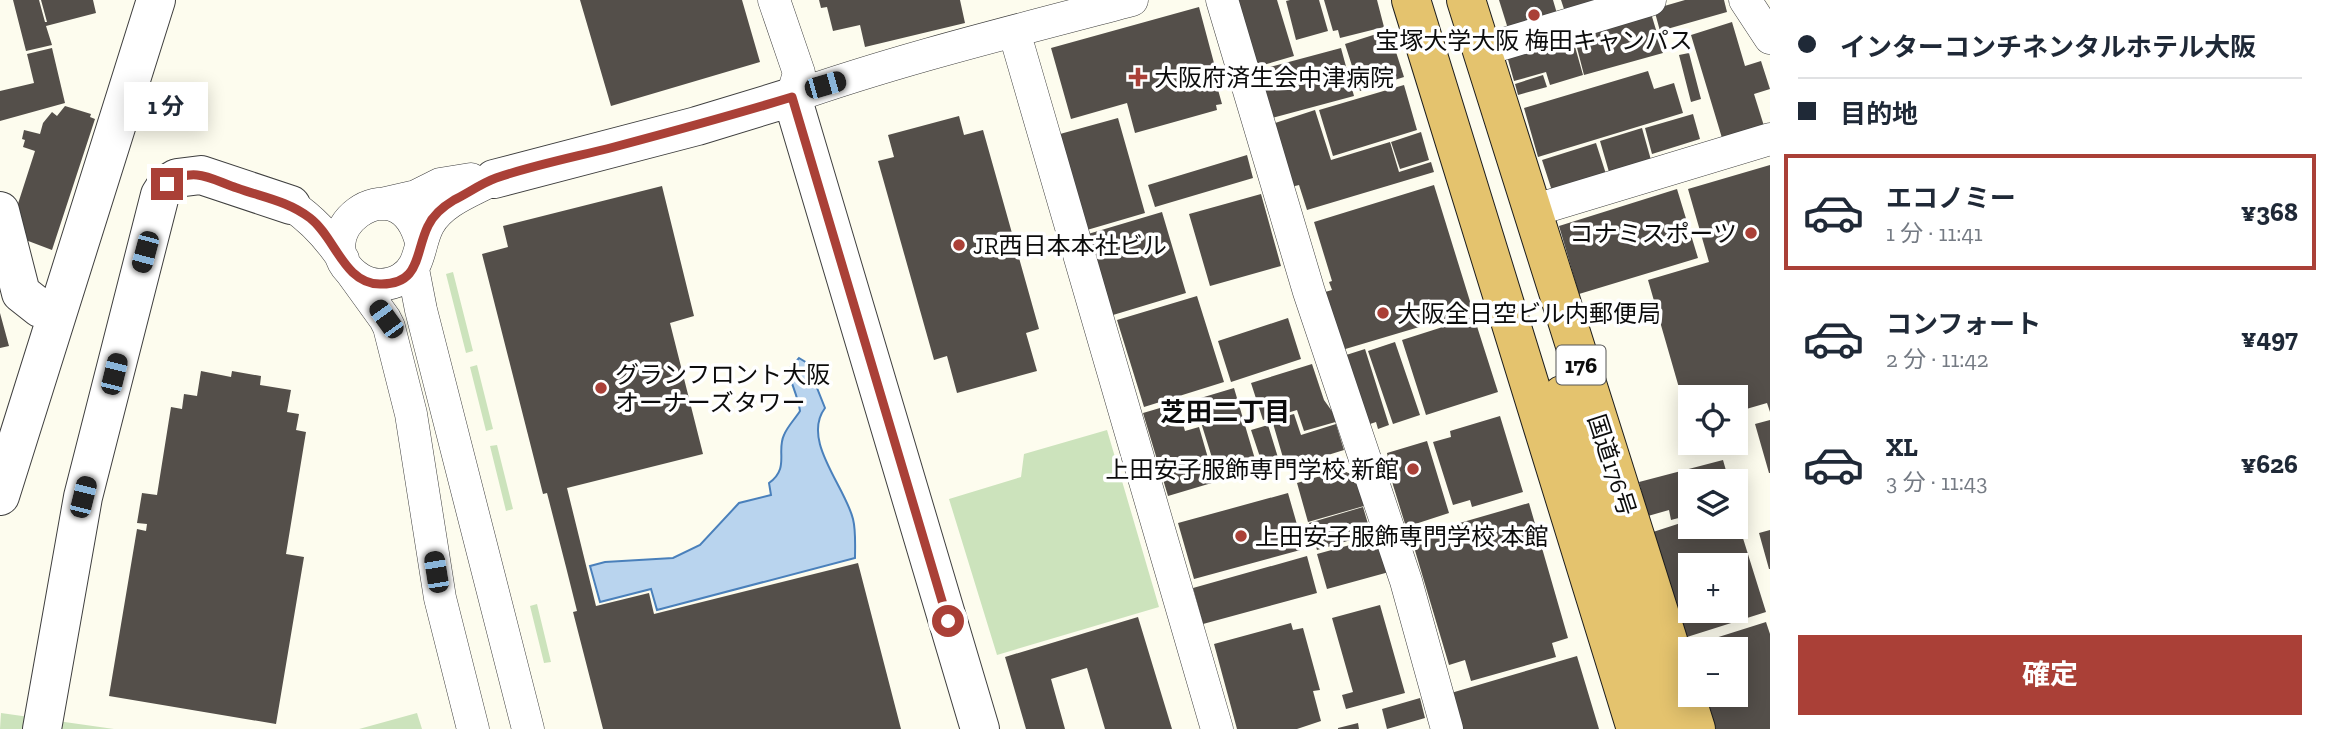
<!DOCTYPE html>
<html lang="ja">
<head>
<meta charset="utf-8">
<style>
	:root { --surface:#fff; --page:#f6f6f7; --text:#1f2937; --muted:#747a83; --line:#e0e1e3; --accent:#aa4037 }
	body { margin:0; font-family:"Zilla Slab","Noto Sans JP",serif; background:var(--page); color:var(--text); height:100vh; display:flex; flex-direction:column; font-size:26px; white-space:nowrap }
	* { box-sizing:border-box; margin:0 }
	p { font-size:23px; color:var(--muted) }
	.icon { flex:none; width:38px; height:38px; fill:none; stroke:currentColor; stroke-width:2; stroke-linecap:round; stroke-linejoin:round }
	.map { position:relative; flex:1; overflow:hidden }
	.side { display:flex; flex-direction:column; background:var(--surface); width:560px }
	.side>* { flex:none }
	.banner { display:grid; align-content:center; height:154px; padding:0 28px; background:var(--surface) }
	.tools { position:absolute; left:1678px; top:385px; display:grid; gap:14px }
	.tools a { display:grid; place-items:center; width:70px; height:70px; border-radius:0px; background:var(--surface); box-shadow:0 4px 18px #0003; font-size:35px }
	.end { position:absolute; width:32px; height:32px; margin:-16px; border:9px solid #aa4037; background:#fff; box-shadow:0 0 0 4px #fff }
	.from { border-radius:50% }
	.bubble { position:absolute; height:49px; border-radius:0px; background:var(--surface); box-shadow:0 4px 18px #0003; font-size:23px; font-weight:700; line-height:49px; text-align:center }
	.car { position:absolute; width:21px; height:42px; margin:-21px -10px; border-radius:9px; box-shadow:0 0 5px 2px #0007; background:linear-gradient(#222 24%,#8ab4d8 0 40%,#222 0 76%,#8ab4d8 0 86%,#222 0) }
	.banner b { display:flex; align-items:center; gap:24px; height:66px; font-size:26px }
	.banner b+b { border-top:2px solid var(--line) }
	.banner i { width:18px; height:18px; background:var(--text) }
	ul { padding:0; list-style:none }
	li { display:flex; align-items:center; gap:21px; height:116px; margin:0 14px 10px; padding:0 14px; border:4px solid transparent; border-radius:0px }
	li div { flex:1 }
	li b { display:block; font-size:26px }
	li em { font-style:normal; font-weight:700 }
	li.current { border-color:var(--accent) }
	li>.icon { width:63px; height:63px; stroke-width:1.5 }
	.primary-button { display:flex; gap:14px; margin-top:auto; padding:14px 28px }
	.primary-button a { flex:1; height:80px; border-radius:0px; background:var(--accent); color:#fff; font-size:28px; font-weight:700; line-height:80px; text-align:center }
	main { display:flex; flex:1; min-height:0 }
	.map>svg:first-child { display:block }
	.green { fill:#cce3bc }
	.water { fill:#b9d4ee; stroke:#4a80bb; stroke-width:2 }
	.building { fill:#544f4a; fill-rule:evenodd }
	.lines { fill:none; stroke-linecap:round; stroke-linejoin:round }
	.minor-casing { stroke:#3f3f3f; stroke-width:33 }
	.tertiary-casing { stroke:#3f3f3f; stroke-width:40 }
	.trunk-casing { stroke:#1d1d1d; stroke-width:40 }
	.minor { stroke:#fff; stroke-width:32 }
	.tertiary { stroke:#fff; stroke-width:38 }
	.trunk { stroke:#e4c36e; stroke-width:38 }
	.route { stroke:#aa4037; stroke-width:9 }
	.poi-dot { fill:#aa4037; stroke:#fff; stroke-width:2.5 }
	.labels { text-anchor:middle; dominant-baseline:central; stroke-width:7; stroke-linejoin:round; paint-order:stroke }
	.shield { fill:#fff; stroke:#555; stroke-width:2 }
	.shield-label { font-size:23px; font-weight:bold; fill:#0c0c0c }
	.poi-label { font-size:24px; fill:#0c0c0c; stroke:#fff; text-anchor:start }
	.street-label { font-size:24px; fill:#0c0c0c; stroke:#fff }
	.neighbourhood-label { font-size:26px; font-weight:bold; fill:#0c0c0c; stroke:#fff }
</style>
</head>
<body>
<main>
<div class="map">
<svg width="1770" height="729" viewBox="0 0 1770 729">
	<rect width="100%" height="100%" fill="#fdfcee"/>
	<path class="green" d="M 453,272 L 473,351 L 466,353 L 446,274 Z
		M 477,365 L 493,429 L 486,431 L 470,367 Z
		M 1107,430 L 1159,607 L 997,655 L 949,499 L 1021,477 L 1024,454 Z
		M 497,445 L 513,509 L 506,511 L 490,446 Z
		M 537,604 L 551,662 L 544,663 L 530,606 Z
		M 1,713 L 114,729 L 0,729 Z
		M 417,713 L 422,729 L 359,729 Z"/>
	<path class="water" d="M 799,358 L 807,363 L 825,408 C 801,440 845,486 853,519 C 856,531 855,546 855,558 L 657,610 L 651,589 L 600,602 L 590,566 L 605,562 L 673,558 L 700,545 L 739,503 L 771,495 L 769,483 C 790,468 776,451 784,435 C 787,427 795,419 800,411 C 798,396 791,384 788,370 Z"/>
	<path class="building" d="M 13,0 L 39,0 L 45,22 L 47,22 L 41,0 L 93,0 L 96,13 L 46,26 L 52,45 L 26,51 Z
		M 580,0 L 742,0 L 760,62 L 611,106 Z
		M 819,0 L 960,0 L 965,23 L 865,47 L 860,25 L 833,31 L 827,7 L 821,8 Z
		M 1233,0 L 1277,0 L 1294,56 L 1253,68 Z
		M 1290,0 L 1319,0 L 1328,31 L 1296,40 L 1286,1 Z
		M 1324,0 L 1377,0 L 1384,27 L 1340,38 L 1338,30 L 1333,31 Z
		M 1499,0 L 1553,0 L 1558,17 L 1509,32 Z
		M 1561,0 L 1603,0 L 1565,12 Z
		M 1685,0 L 1724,0 L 1727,12 L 1660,31 L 1654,9 Z
		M 1199,7 L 1218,78 L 1215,79 L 1222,104 L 1216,105 L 1217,110 L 1135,133 L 1127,103 L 1071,119 L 1051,48 Z
		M 1650,10 L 1663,53 L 1584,75 L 1574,36 Z
		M 1732,22 L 1745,66 L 1761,61 L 1770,89 L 1754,94 L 1764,126 L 1722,138 L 1691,35 Z
		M 1389,30 L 1404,77 L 1360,91 L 1345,44 Z
		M 1572,36 L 1583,75 L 1550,85 L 1546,72 L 1514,81 L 1507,56 Z
		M 52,48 L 65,103 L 0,121 L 0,91 L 34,83 L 27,54 Z
		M 1341,48 L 1354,96 L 1272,118 L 1259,70 Z
		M 1689,53 L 1701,99 L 1691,102 L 1679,55 Z
		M 1648,71 L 1654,89 L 1674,83 L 1683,113 L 1538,157 L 1524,108 Z
		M 1543,75 L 1547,87 L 1518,95 L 1515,84 Z
		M 1404,85 L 1417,130 L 1333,156 L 1319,110 Z
		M 65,106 L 91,114 L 90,117 L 95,119 L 52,250 L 23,239 L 15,213 L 35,151 L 23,147 L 25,140 L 22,139 L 24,130 L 40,134 L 43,123 L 52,112 L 57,116 Z
		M 1315,110 L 1331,160 L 1390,142 L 1399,172 L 1431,162 L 1434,172 L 1307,210 L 1299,185 L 1291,187 L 1272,124 Z
		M 1693,114 L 1700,139 L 1652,154 L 1645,128 Z
		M 959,116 L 964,135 L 983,130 L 1039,329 L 1026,333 L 1037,371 L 957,393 L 947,356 L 934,360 L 878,161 L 894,157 L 888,135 Z
		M 1118,118 L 1145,213 L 1087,230 L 1060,134 Z
		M 1642,128 L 1651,160 L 1609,172 L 1600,141 Z
		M 1421,132 L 1429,160 L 1400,169 L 1391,142 Z
		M 1596,143 L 1606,174 L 1552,191 L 1542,160 Z
		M 1247,155 L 1253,178 L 1155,207 L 1148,185 Z
		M 1770,165 L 1770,412 L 1767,403 L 1736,412 L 1736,397 L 1690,397 L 1690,426 L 1648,280 L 1709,262 L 1688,189 Z
		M 1434,185 L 1473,311 L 1342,350 L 1325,292 L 1332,290 L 1329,282 L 1332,281 L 1314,222 Z
		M 662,186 L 694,316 L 670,323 L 703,454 L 567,488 L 596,606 L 649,593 L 654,614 L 858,563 L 901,729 L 603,729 L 573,612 L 577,611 L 566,567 L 547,493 L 543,494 L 482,254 L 508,247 L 503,226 Z
		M 1677,189 L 1698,258 L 1579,294 L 1559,226 Z
		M 1261,194 L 1281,266 L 1210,286 L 1189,214 Z
		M 1162,212 L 1186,293 L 1113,315 L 1088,234 Z
		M 1197,296 L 1224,382 L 1144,407 L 1117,320 Z
		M 0,313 L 9,346 L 0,348 Z
		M 1474,317 L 1498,392 L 1426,415 L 1402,340 Z
		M 1288,318 L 1301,359 L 1231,382 L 1218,341 Z
		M 1395,342 L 1420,415 L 1393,424 L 1368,351 Z
		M 1365,349 L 1389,425 L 1378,429 L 1376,422 L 1364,426 L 1343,356 Z
		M 1312,364 L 1324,400 L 1339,421 L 1304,431 L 1297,410 L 1263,420 L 1251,383 Z
		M 201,371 L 231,377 L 232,371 L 261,376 L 260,385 L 291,390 L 287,412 L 299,414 L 296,430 L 306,432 L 286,554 L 304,557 L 276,724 L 109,696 L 137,529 L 146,531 L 147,524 L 137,523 L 142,493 L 157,495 L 171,407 L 182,409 L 184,394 L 197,396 Z
		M 1234,388 L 1257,466 L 1218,477 L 1194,400 Z
		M 1177,403 L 1185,431 L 1199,427 L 1215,482 L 1168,496 L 1143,413 Z
		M 1294,414 L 1301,435 L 1336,424 L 1344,450 L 1286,468 L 1272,420 Z
		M 1500,416 L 1523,492 L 1472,507 L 1470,500 L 1453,505 L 1433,442 L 1451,437 L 1450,431 Z
		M 1770,420 L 1770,473 L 1769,473 L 1755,424 Z
		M 1268,425 L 1280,464 L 1264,469 L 1251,430 Z
		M 1427,441 L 1449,513 L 1406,527 L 1393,485 L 1387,453 Z
		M 1723,460 L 1729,481 L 1690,481 L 1690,504 L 1687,505 L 1690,515 L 1671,520 L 1669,510 L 1648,516 L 1639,482 Z
		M 1341,470 L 1356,476 L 1364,506 L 1308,522 L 1297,483 Z
		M 1288,493 L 1304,549 L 1194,579 L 1178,523 Z
		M 1529,503 L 1568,638 L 1552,643 L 1556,657 L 1471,681 L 1465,660 L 1449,665 L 1411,537 Z
		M 1363,507 L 1371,534 L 1317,550 L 1309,523 Z
		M 1737,519 L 1766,612 L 1687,637 L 1653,532 L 1690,520 L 1690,527 L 1736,527 ZM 1690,565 L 1736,565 L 1736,611 L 1690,611 Z
		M 1770,530 L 1770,569 L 1769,569 L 1759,533 Z
		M 1379,537 L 1389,572 L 1327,589 L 1317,554 Z
		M 1307,556 L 1317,593 L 1203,624 L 1193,588 Z
		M 1380,605 L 1405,693 L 1346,709 L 1342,695 L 1353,692 L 1332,618 Z
		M 1138,617 L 1172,729 L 1105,729 L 1087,668 L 1051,679 L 1065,729 L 1026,729 L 1005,657 Z
		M 1766,622 L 1770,634 L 1770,729 L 1716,729 L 1705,695 L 1736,695 L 1736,649 L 1691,649 L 1690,646 Z
		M 1291,623 L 1293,630 L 1303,628 L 1320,690 L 1313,691 L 1321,721 L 1297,729 L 1237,729 L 1214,644 Z
		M 1577,656 L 1599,729 L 1461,729 L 1451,693 Z
		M 1420,698 L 1425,718 L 1387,729 L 1382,709 Z
		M 1358,723 L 1359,729 L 1338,729 L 1338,728 Z"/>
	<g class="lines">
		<g class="minor-casing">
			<path id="minor" d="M 774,0 L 799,73 L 792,97
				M 1222,0 L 1309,292 L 1406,581 L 1447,729
				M 1745,0 L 1770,38
				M 1014,31 L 1217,729
				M 1483,50 L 1650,0
				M 792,97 C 903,58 1019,30 1132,0
				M 381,204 L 416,196 L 440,184 L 471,179
				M 291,205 C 313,220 328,236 343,259
				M 1532,211 L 1770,139
				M 421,242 C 398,155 296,238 360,279 C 372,287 389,286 401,279 C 422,267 418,243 429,224 C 442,201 472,191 494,179
				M 413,269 L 421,310 L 528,729
				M 351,272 L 385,319 L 389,327 L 411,414 L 440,598 L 473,729"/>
		</g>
		<g class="tertiary-casing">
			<path id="tertiary" d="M 494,179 L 697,126 L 792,97 L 980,729
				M 0,211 L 21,293 L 40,308 L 57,313
				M 0,496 L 156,0
				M 42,729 L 83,497 L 160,195 L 167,184 L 177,178 L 201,175 L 291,205"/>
		</g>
		<g class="trunk-casing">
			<path id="trunk" d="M 1411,0 L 1636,729
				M 1466,0 L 1696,729
				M 1562,395 L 1667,729"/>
		</g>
		<use href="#minor" class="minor"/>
		<use href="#tertiary" class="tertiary"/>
		<use href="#trunk" class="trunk"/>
	</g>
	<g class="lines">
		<path class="route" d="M 167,184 C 177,178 185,174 197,175 C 210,176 224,184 237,188 C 262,197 288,201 310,218 C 335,237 344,284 380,284 C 421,285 415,252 428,226 C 433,215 444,206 454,200 C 468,193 482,183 496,178 C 534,165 575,157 614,147 C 674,131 733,115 792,97 L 948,621"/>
	</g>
	<g class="poi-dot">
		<circle cx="1534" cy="15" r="7"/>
		<path d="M1134.5 66.5h7v7h7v7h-7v7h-7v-7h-7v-7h7z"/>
		<circle cx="1751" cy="233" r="7"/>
		<circle cx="959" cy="245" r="7"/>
		<circle cx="1383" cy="313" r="7"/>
		<circle cx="601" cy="388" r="7"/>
		<circle cx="1413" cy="469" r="7"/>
		<circle cx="1241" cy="536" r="7"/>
	</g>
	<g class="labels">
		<rect class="shield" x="1556.5" y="345.5" width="49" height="39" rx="5"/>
		<g class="shield-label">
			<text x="1581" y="365">176</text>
		</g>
		<g class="poi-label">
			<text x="1534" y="40" text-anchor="middle">宝塚大学大阪 梅田キャンパス</text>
			<text x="1154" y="77">大阪府済生会中津病院</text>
			<text x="1737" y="233" text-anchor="end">コナミスポーツ</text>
			<text x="973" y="245">JR西日本本社ビル</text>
			<text x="1397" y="313">大阪全日空ビル内郵便局</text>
			<text x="615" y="374">グランフロント大阪<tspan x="615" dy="28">オーナーズタワー</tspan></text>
			<text x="1399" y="469" text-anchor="end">上田安子服飾専門学校 新館</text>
			<text x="1255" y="536">上田安子服飾専門学校 本館</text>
		</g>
		<g class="street-label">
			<text transform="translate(1612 465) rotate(72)">国道176号</text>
		</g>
		<g class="neighbourhood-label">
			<text x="1225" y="412">芝田二丁目</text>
		</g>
	</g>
</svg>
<div class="tools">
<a><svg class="icon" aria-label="locate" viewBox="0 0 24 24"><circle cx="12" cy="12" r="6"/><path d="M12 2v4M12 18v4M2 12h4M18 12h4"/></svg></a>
<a><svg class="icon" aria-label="layers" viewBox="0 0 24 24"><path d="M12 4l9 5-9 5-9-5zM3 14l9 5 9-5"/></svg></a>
<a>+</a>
<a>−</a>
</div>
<i class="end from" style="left:948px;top:621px"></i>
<i class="end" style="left:167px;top:184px"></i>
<div class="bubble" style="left:124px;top:82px;width:84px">1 分</div>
<i class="car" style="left:825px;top:85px;rotate:74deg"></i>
<i class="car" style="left:145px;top:252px;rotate:195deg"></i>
<i class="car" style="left:386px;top:319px;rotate:324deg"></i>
<i class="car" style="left:114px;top:374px;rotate:14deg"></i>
<i class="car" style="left:83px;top:497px;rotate:14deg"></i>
<i class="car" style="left:436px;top:572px;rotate:351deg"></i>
</div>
<section class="side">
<div class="banner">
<b><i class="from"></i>インターコンチネンタルホテル大阪</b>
<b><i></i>目的地</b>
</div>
<ul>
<li class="current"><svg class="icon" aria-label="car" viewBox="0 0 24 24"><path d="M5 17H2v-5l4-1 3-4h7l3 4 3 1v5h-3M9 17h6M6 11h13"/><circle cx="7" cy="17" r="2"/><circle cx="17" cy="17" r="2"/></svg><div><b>エコノミー</b><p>1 分 · 11:41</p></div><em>¥368</em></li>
<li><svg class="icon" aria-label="car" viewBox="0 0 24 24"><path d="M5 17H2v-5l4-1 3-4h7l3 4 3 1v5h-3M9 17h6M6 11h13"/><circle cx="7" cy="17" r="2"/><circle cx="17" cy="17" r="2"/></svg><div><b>コンフォート</b><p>2 分 · 11:42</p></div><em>¥497</em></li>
<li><svg class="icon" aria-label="car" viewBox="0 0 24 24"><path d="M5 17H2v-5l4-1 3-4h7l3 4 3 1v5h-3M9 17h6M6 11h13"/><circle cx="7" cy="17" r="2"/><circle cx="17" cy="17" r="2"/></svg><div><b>XL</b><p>3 分 · 11:43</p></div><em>¥626</em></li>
</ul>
<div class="primary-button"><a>確定</a></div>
</section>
</main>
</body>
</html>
